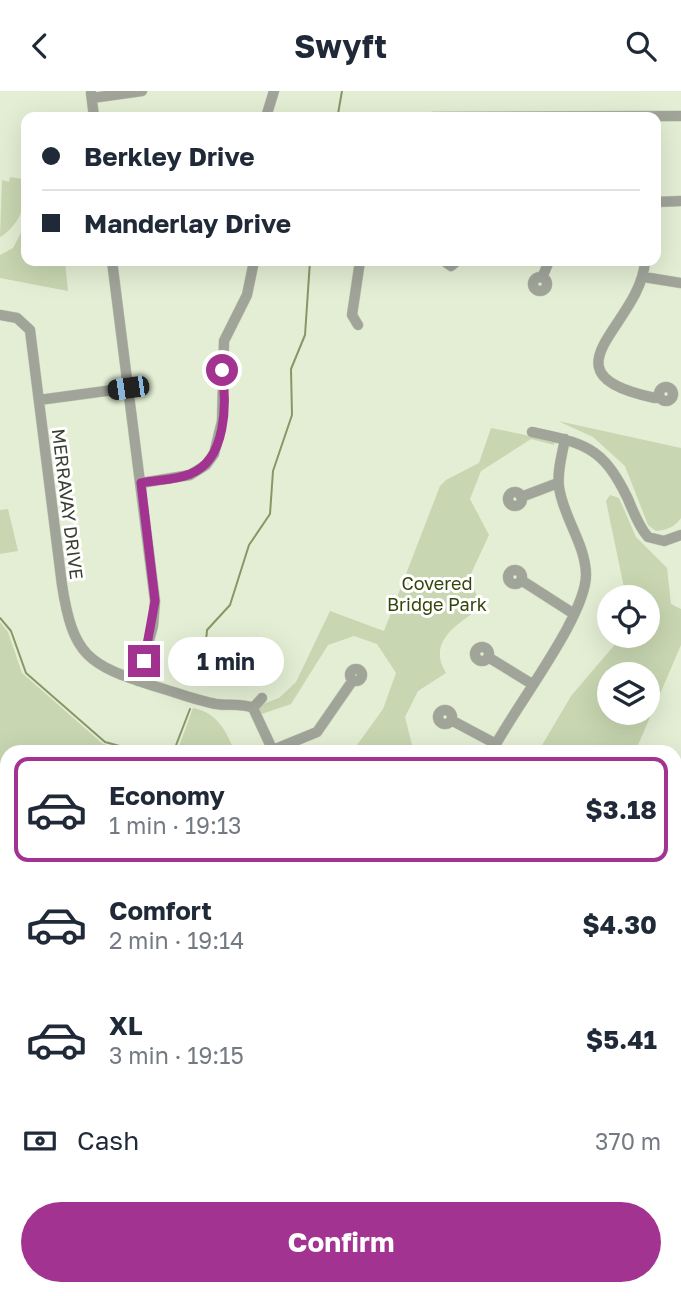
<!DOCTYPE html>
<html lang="en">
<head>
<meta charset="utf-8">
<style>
	:root { --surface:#fff; --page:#f6f6f7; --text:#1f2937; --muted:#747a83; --line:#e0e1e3; --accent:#a33391 }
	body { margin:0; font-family:"Golos Text",sans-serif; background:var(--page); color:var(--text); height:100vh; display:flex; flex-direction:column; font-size:26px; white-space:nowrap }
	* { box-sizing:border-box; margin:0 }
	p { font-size:23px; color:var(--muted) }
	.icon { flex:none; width:38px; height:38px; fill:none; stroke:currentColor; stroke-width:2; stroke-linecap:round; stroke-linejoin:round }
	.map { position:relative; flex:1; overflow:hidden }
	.panel { position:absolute; left:0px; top:654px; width:682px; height:551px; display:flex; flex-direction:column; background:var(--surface); border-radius:21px 21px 0 0; box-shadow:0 7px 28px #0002 }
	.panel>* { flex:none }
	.hud { position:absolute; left:21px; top:21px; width:640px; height:154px; border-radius:14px; box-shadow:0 7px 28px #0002; display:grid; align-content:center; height:154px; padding:0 21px; background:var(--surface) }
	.tools { position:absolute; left:597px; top:494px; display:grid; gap:14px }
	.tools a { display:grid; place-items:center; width:63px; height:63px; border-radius:50%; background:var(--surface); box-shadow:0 7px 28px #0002; font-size:35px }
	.end { position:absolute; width:32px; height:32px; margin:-16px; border:9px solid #a33391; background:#fff; box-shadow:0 0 0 4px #fff }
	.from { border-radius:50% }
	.bubble { position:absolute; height:49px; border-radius:24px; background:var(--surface); box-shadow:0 7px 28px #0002; font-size:23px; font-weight:700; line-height:49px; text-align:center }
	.car { position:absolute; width:21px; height:42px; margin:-21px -10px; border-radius:9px; box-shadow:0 0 5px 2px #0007; background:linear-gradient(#222 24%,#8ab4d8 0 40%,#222 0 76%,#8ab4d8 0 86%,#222 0) }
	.hud b { display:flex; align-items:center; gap:24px; height:66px; font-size:26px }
	.hud b+b { border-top:2px solid var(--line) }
	.hud i { width:18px; height:18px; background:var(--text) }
	ul { padding:12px 0 0; list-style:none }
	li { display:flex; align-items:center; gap:21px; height:105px; margin:0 14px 10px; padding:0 7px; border:4px solid transparent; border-radius:14px }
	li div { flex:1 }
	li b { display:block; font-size:26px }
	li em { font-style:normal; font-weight:700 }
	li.current { border-color:var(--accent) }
	li>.icon { width:63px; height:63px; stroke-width:1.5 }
	.pay { display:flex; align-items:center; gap:18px; height:77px; padding:0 21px; font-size:26px }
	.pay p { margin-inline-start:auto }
	.button { display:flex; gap:14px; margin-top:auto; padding:14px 21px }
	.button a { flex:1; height:80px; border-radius:42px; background:var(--accent); color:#fff; font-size:28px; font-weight:700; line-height:80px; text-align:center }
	header { display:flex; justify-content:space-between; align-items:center; height:91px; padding:0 21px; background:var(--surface); font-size:32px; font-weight:700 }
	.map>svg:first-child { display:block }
	.green { fill:#c8d6b1; fill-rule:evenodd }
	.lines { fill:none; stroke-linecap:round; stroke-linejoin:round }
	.stream { stroke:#859866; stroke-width:2 }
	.minor-casing { stroke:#c1cbb4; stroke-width:11 }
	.minor { stroke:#a0a499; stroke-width:10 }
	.rail { stroke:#5d6254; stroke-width:2; stroke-dasharray:14 7; stroke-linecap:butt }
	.route { stroke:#a33391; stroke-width:9 }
	.labels { text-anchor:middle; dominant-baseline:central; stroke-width:6; stroke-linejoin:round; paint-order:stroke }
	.street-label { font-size:18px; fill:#393d32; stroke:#fff }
	.park-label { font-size:18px; fill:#34450a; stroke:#fff }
</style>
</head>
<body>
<header><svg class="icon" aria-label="back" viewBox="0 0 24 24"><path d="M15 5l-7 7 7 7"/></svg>Swyft<svg class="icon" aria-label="search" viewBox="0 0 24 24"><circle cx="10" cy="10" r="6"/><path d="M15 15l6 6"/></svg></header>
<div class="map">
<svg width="681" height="1205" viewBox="0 0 681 1205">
	<rect width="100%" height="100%" fill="#e3eed4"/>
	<path class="green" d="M 10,86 L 23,88 L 21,101 L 26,103 C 24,120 15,138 0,146 L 2,89 L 9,91 Z
		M 26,132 L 26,170 L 65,170 L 68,200 L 0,187 L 0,164 L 13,157 Z
		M 558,330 L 681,357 L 681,427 C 675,436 667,439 656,440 L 648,434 L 625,375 L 593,346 Z
		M 491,337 L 555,350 L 554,354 L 531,348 L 481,380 L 470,408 L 489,444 L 469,487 L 482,516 C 459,532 426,550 446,582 L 418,600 L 405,626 L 412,654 L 405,661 L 352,661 L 383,618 L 396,582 L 377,553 L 354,545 L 328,554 L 291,613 L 259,624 L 253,617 L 279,607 L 296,591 L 330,520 L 384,540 L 440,395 L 446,389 L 479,372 Z
		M 610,404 L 619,407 L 636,446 L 667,477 L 671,513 L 681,518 L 681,554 L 635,661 L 538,661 L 571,605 L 623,544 L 648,544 L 648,506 L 626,506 L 606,410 ZM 609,583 L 648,583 L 648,621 L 609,621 Z
		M 8,418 L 18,460 L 0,463 L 0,419 Z
		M 0,531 L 8,541 L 22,582 L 103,653 L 135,661 L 7,662 L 7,695 L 0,706 Z
		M 193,617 C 218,622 226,640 235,661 L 177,661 Z
		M 681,1155 L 681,1205 L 552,1205 L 568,1199 L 676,1199 L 676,1157 Z
		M 351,1199 L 382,1199 L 380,1205 L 348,1205 Z"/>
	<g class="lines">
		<path class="stream" d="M 338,23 L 342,0
			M 0,527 L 11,540 L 26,582 L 105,651 L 145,662
			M 194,588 C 197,568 207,556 207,539 L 230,514 L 249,454 L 270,423 L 273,380 L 292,324 L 291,278 L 305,244 L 310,170
			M 173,662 L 190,618
			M 343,1205 L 345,1199"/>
		<g class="minor-casing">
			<path id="minor" d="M 91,2 L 94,26
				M 92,7 L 142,0
				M 266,26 L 274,0
				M 433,26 L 681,25
				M 656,111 L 681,110
				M 112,170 L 155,510 L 153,535 L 138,590
				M 444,170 L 451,175 L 457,170
				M 645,170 C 641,235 536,282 655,307 L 660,306
				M 644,186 L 681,192
				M533 193a7 7 0 1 1 14 0a7 7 0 1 1-14 0Z
				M 542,187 L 549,170
				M 0,224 L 17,227 L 30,239 L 62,494 C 73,565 88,574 154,595 C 175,601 195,609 216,613 C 228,615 242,612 253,617 L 274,662
				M 358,234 L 352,224 L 360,170
				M659 303a7 7 0 1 1 14 0a7 7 0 1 1-14 0Z
				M 39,309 L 128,297
				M 532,341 C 584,352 603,356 627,406 C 633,419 638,435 648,446 L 664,450 L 681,444
				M 141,392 L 190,384 L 206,374 L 214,363 L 222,330 L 224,250 L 247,204 L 254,170
				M508 408a7 7 0 1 1 14 0a7 7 0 1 1-14 0Z
				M 521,406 L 558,392
				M508 486a7 7 0 1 1 14 0a7 7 0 1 1-14 0Z
				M 521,489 L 574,523
				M475 563a7 7 0 1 1 14 0a7 7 0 1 1-14 0Z
				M 488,566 L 532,593
				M350 584a6 6 0 1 1 12 0a6 6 0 1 1-12 0Z
				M 253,617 L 262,607
				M438 626a7 7 0 1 1 14 0a7 7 0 1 1-14 0Z
				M 451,629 L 496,653
				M 273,659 L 317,641 L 353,589
				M 491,662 C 513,618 587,525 586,483 C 585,452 563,426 559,396 C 557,380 562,364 565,348
				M 676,680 L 681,677
				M 676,801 L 681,800
				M 676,926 L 681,926
				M 676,1000 L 681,1001
				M 676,1061 L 681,1059
				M 676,1124 L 681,1122
				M 406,1205 L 408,1199
				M 463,1205 L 480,1199"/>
		</g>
		<use href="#minor" class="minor"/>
		<path class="rail" d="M 0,850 L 7,853
			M 676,949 L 681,950"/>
	</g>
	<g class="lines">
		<path class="route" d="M 144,570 L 155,510 L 141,392 C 156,389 176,389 190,383 C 227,369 227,312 222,279"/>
	</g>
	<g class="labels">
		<g class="street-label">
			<text transform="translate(68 413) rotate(83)">MERRAVAY DRIVE</text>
		</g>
		<g class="park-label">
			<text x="437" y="492">Covered<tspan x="437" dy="21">Bridge Park</tspan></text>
		</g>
	</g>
</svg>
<div class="tools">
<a><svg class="icon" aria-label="locate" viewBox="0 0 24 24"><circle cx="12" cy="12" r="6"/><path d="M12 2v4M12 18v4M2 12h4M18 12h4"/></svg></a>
<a><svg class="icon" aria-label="layers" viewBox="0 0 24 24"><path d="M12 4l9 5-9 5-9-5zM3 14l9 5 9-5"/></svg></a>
</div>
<i class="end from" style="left:222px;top:279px"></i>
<i class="end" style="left:144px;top:570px"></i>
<div class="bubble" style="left:168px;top:546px;width:116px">1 min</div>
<i class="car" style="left:128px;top:297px;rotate:262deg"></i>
<div class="hud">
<b><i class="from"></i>Berkley Drive</b>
<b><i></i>Manderlay Drive</b>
</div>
<section class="panel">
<ul>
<li class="current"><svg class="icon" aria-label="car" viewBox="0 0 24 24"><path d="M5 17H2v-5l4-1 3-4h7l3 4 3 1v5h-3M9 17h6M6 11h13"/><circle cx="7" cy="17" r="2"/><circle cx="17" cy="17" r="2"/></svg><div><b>Economy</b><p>1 min · 19:13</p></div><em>$3.18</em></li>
<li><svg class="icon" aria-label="car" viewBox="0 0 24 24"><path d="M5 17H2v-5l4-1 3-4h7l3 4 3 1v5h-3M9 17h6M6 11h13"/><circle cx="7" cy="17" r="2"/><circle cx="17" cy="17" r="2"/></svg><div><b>Comfort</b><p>2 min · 19:14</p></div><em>$4.30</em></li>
<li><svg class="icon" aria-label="car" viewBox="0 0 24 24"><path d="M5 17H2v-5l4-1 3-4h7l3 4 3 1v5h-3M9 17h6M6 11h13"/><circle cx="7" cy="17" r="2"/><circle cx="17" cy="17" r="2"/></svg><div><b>XL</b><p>3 min · 19:15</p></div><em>$5.41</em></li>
</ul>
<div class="pay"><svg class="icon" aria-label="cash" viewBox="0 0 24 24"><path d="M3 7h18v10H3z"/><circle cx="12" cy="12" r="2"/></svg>Cash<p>370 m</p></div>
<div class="button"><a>Confirm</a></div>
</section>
</div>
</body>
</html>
